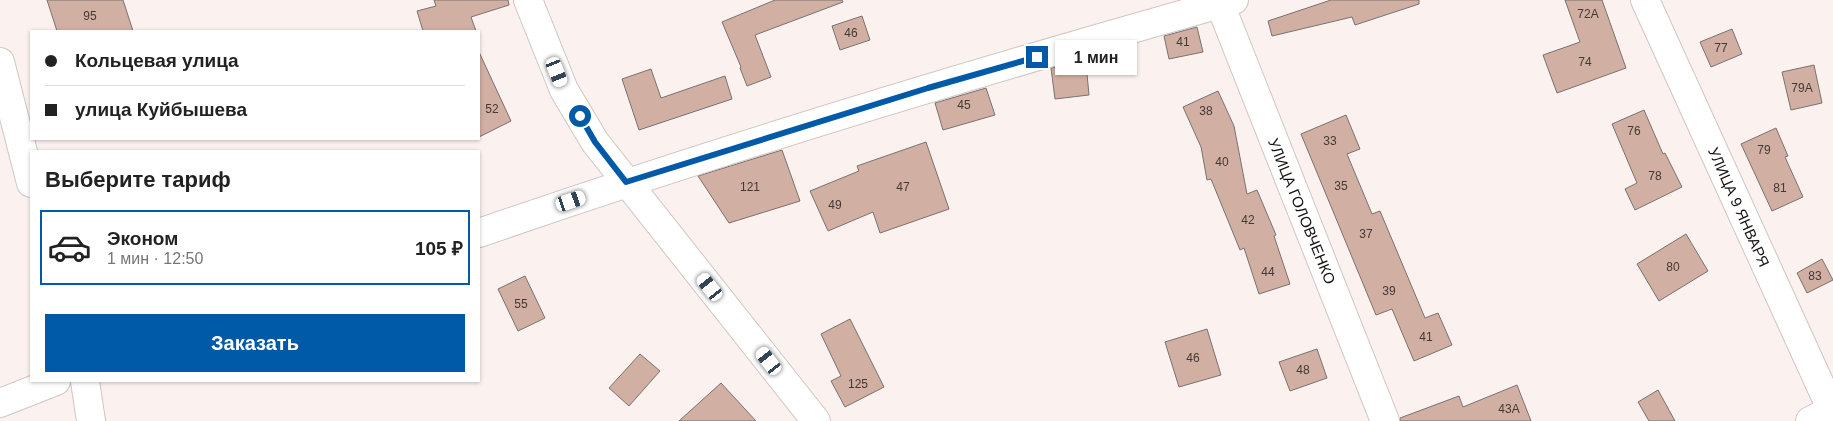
<!DOCTYPE html>
<html lang="ru">
<head>
<meta charset="utf-8">
<style>
	:root { --surface:#fff; --page:#f6f6f6; --text:#222; --muted:#767676; --line:#e0e0e0; --accent:#005aa7 }
	body { margin:0; font-family:Arial,sans-serif; background:var(--page); color:var(--text); height:100vh; display:flex; flex-direction:column; font-size:19px; white-space:nowrap }
	* { box-sizing:border-box; margin:0 }
	p { font-size:16px; color:var(--muted) }
	.icon { flex:none; width:28px; height:28px; fill:none; stroke:currentColor; stroke-width:2; stroke-linecap:round; stroke-linejoin:round }
	.map { position:relative; flex:1; overflow:hidden }
	.drawer { position:absolute; left:30px; top:150px; width:450px; height:232px; display:flex; flex-direction:column; background:var(--surface); border-radius:0px; box-shadow:0 1px 4px #0004 }
	.drawer>* { flex:none }
	.top-card { position:absolute; left:30px; top:30px; width:450px; height:110px; border-radius:0px; box-shadow:0 1px 4px #0004; display:grid; align-content:center; height:110px; padding:0 15px; background:var(--surface) }
	.end { position:absolute; width:22px; height:22px; margin:-11px; border:6px solid #005aa7; background:#fff; box-shadow:0 0 0 2px #fff }
	.from { border-radius:50% }
	.bubble { position:absolute; height:35px; border-radius:0px; background:var(--surface); box-shadow:0 1px 4px #0004; font-size:16px; font-weight:700; line-height:35px; text-align:center }
	.car { position:absolute; width:15px; height:30px; margin:-15px -8px; border-radius:6px; box-shadow:0 0 4px 1px #0007; background:linear-gradient(#fff 24%,#345 0 40%,#fff 0 76%,#345 0 86%,#fff 0) }
	.top-card b { display:flex; align-items:center; gap:18px; height:48px; font-size:19px }
	.top-card b+b { border-top:1px solid var(--line) }
	.top-card i { width:12px; height:12px; background:var(--text) }
	ul { padding:0; list-style:none }
	li { display:flex; align-items:center; gap:15px; height:75px; margin:0 10px 8px; padding:0 5px; border:2px solid transparent; border-radius:0px }
	li div { flex:1 }
	li b { display:block; font-size:19px }
	li em { font-style:normal; font-weight:700 }
	li.selected { border-color:var(--accent) }
	li>.icon { width:45px; height:45px; stroke-width:1.5 }
	h2 { padding:0 15px; font-size:22px; line-height:60px }
	.action { display:flex; gap:10px; margin-top:auto; padding:10px 15px }
	.action a { flex:1; height:58px; border-radius:0px; background:var(--accent); color:#fff; font-size:20px; font-weight:700; line-height:58px; text-align:center }
	.map>svg:first-child { display:block }
	.building { fill:#d1afa2; stroke:#7a726f }
	.lines { fill:none; stroke-linecap:round; stroke-linejoin:round }
	.minor-casing { stroke:#cfc6c3; stroke-width:30 }
	.minor { stroke:#fff; stroke-width:28 }
	.route { stroke:#005aa7; stroke-width:6 }
	.labels { text-anchor:middle; dominant-baseline:central; stroke-width:4; stroke-linejoin:round; paint-order:stroke }
	.number-label { font-size:12px; fill:#443935 }
	.street-label { font-size:15px; fill:#151211; stroke:#fff }
</style>
</head>
<body>
<div class="map">
<svg width="1833" height="421" viewBox="0 0 1833 421">
	<rect width="100%" height="100%" fill="#fbf2ef"/>
	<path class="building" d="M 47,0 L 123,0 L 133,31 L 57,31 Z
		M 434,0 L 508,0 L 509,5 L 471,17 L 476,31 L 423,31 L 417,11 L 436,6 Z
		M 775,0 L 842,0 L 843,2 L 755,35 L 771,77 L 747,86 L 740,68 L 741,67 L 722,22 Z
		M 1331,0 L 1419,0 L 1419,4 L 1355,25 L 1352,17 L 1272,36 L 1268,21 Z
		M 1565,0 L 1602,0 L 1626,68 L 1557,93 L 1543,55 L 1580,42 Z
		M 862,16 L 870,40 L 840,50 L 832,26 Z
		M 1197,27 L 1203,52 L 1169,59 L 1164,36 Z
		M 1732,29 L 1742,54 L 1711,67 L 1700,42 Z
		M 479,52 L 511,121 L 479,137 Z
		M 1086,63 L 1089,95 L 1055,99 L 1051,68 Z
		M 1814,65 L 1822,103 L 1791,110 L 1782,72 Z
		M 651,69 L 661,98 L 725,76 L 732,99 L 639,130 L 622,79 Z
		M 986,88 L 995,115 L 943,130 L 935,103 Z
		M 1218,91 L 1234,126 L 1247,194 L 1257,190 L 1276,235 L 1274,236 L 1290,284 L 1259,294 L 1244,248 L 1240,250 L 1211,179 L 1207,180 L 1201,147 L 1183,107 Z
		M 1644,110 L 1663,154 L 1665,153 L 1682,187 L 1635,210 L 1625,189 L 1637,183 L 1612,124 Z
		M 1346,115 L 1360,149 L 1347,154 L 1372,214 L 1380,211 L 1425,318 L 1438,313 L 1452,345 L 1414,361 L 1392,309 L 1376,315 L 1301,134 Z
		M 1776,128 L 1788,156 L 1785,157 L 1803,197 L 1772,211 L 1741,144 Z
		M 926,142 L 949,209 L 880,233 L 873,212 L 828,231 L 810,191 L 859,171 L 857,166 Z
		M 782,150 L 800,201 L 729,223 L 698,176 Z
		M 1686,234 L 1708,271 L 1659,301 L 1637,264 Z
		M 1822,259 L 1833,280 L 1807,293 L 1797,273 Z
		M 525,276 L 545,318 L 518,331 L 498,289 Z
		M 850,319 L 884,387 L 845,407 L 831,381 L 841,376 L 821,334 Z
		M 1207,329 L 1221,375 L 1179,387 L 1165,342 Z
		M 1317,349 L 1327,378 L 1290,391 L 1279,362 Z
		M 640,354 L 660,371 L 629,406 L 609,388 Z
		M 721,383 L 756,421 L 679,421 Z
		M 1517,385 L 1531,421 L 1400,421 L 1400,418 L 1459,396 L 1463,407 Z
		M 1658,390 L 1675,421 L 1649,421 L 1638,402 Z"/>
	<g class="lines">
		<g class="minor-casing">
			<path id="minor" d="M 528,0 L 564,90 L 595,142 L 816,421
				M 1220,0 L 1220,4 L 1385,421
				M 1645,0 L 1833,413
				M 0,62 L 31,183
				M 479,233 C 728,147 980,71 1234,0
				M 85,381 L 91,421
				M 0,403 L 56,381
				M 1810,421 L 1833,409"/>
		</g>
		<use href="#minor" class="minor"/>
	</g>
	<g class="lines">
		<path class="route" d="M 580,116 L 595,142 L 626,182 L 928,88 L 1037,57"/>
	</g>
	<g class="labels">
		<g class="number-label">
			<text x="1588" y="14">72А</text>
			<text x="90" y="16">95</text>
			<text x="851" y="33">46</text>
			<text x="1183" y="42">41</text>
			<text x="1721" y="48">77</text>
			<text x="1585" y="62">74</text>
			<text x="1802" y="88">79А</text>
			<text x="964" y="105">45</text>
			<text x="492" y="109">52</text>
			<text x="1206" y="111">38</text>
			<text x="1634" y="131">76</text>
			<text x="1330" y="141">33</text>
			<text x="1764" y="150">79</text>
			<text x="1222" y="162">40</text>
			<text x="1655" y="176">78</text>
			<text x="1341" y="186">35</text>
			<text x="750" y="187">121</text>
			<text x="903" y="187">47</text>
			<text x="1780" y="188">81</text>
			<text x="835" y="205">49</text>
			<text x="1248" y="220">42</text>
			<text x="1366" y="234">37</text>
			<text x="1673" y="267">80</text>
			<text x="1268" y="272">44</text>
			<text x="1815" y="276">83</text>
			<text x="1389" y="291">39</text>
			<text x="521" y="304">55</text>
			<text x="1426" y="337">41</text>
			<text x="1193" y="358">46</text>
			<text x="1303" y="370">48</text>
			<text x="858" y="384">125</text>
			<text x="1509" y="409">43А</text>
		</g>
		<g class="street-label">
			<text transform="translate(1739 207) rotate(66)">УЛИЦА 9 ЯНВАРЯ</text>
			<text transform="translate(1302 211) rotate(68)">УЛИЦА ГОЛОВЧЕНКО</text>
		</g>
	</g>
</svg>
<i class="end from" style="left:580px;top:116px"></i>
<i class="end" style="left:1037px;top:57px"></i>
<div class="bubble" style="left:1055px;top:40px;width:82px">1 мин</div>
<i class="car" style="left:557px;top:72px;rotate:158deg"></i>
<i class="car" style="left:571px;top:201px;rotate:71deg"></i>
<i class="car" style="left:710px;top:287px;rotate:321deg"></i>
<i class="car" style="left:769px;top:361px;rotate:322deg"></i>
<div class="top-card">
<b><i class="from"></i>Кольцевая улица</b>
<b><i></i>улица Куйбышева</b>
</div>
<section class="drawer">
<h2>Выберите тариф</h2>
<ul>
<li class="selected"><svg class="icon" aria-label="car" viewBox="0 0 24 24"><path d="M5 17H2v-5l4-1 3-4h7l3 4 3 1v5h-3M9 17h6M6 11h13"/><circle cx="7" cy="17" r="2"/><circle cx="17" cy="17" r="2"/></svg><div><b>Эконом</b><p>1 мин · 12:50</p></div><em>105 ₽</em></li>
</ul>
<div class="action"><a>Заказать</a></div>
</section>
</div>
</body>
</html>
